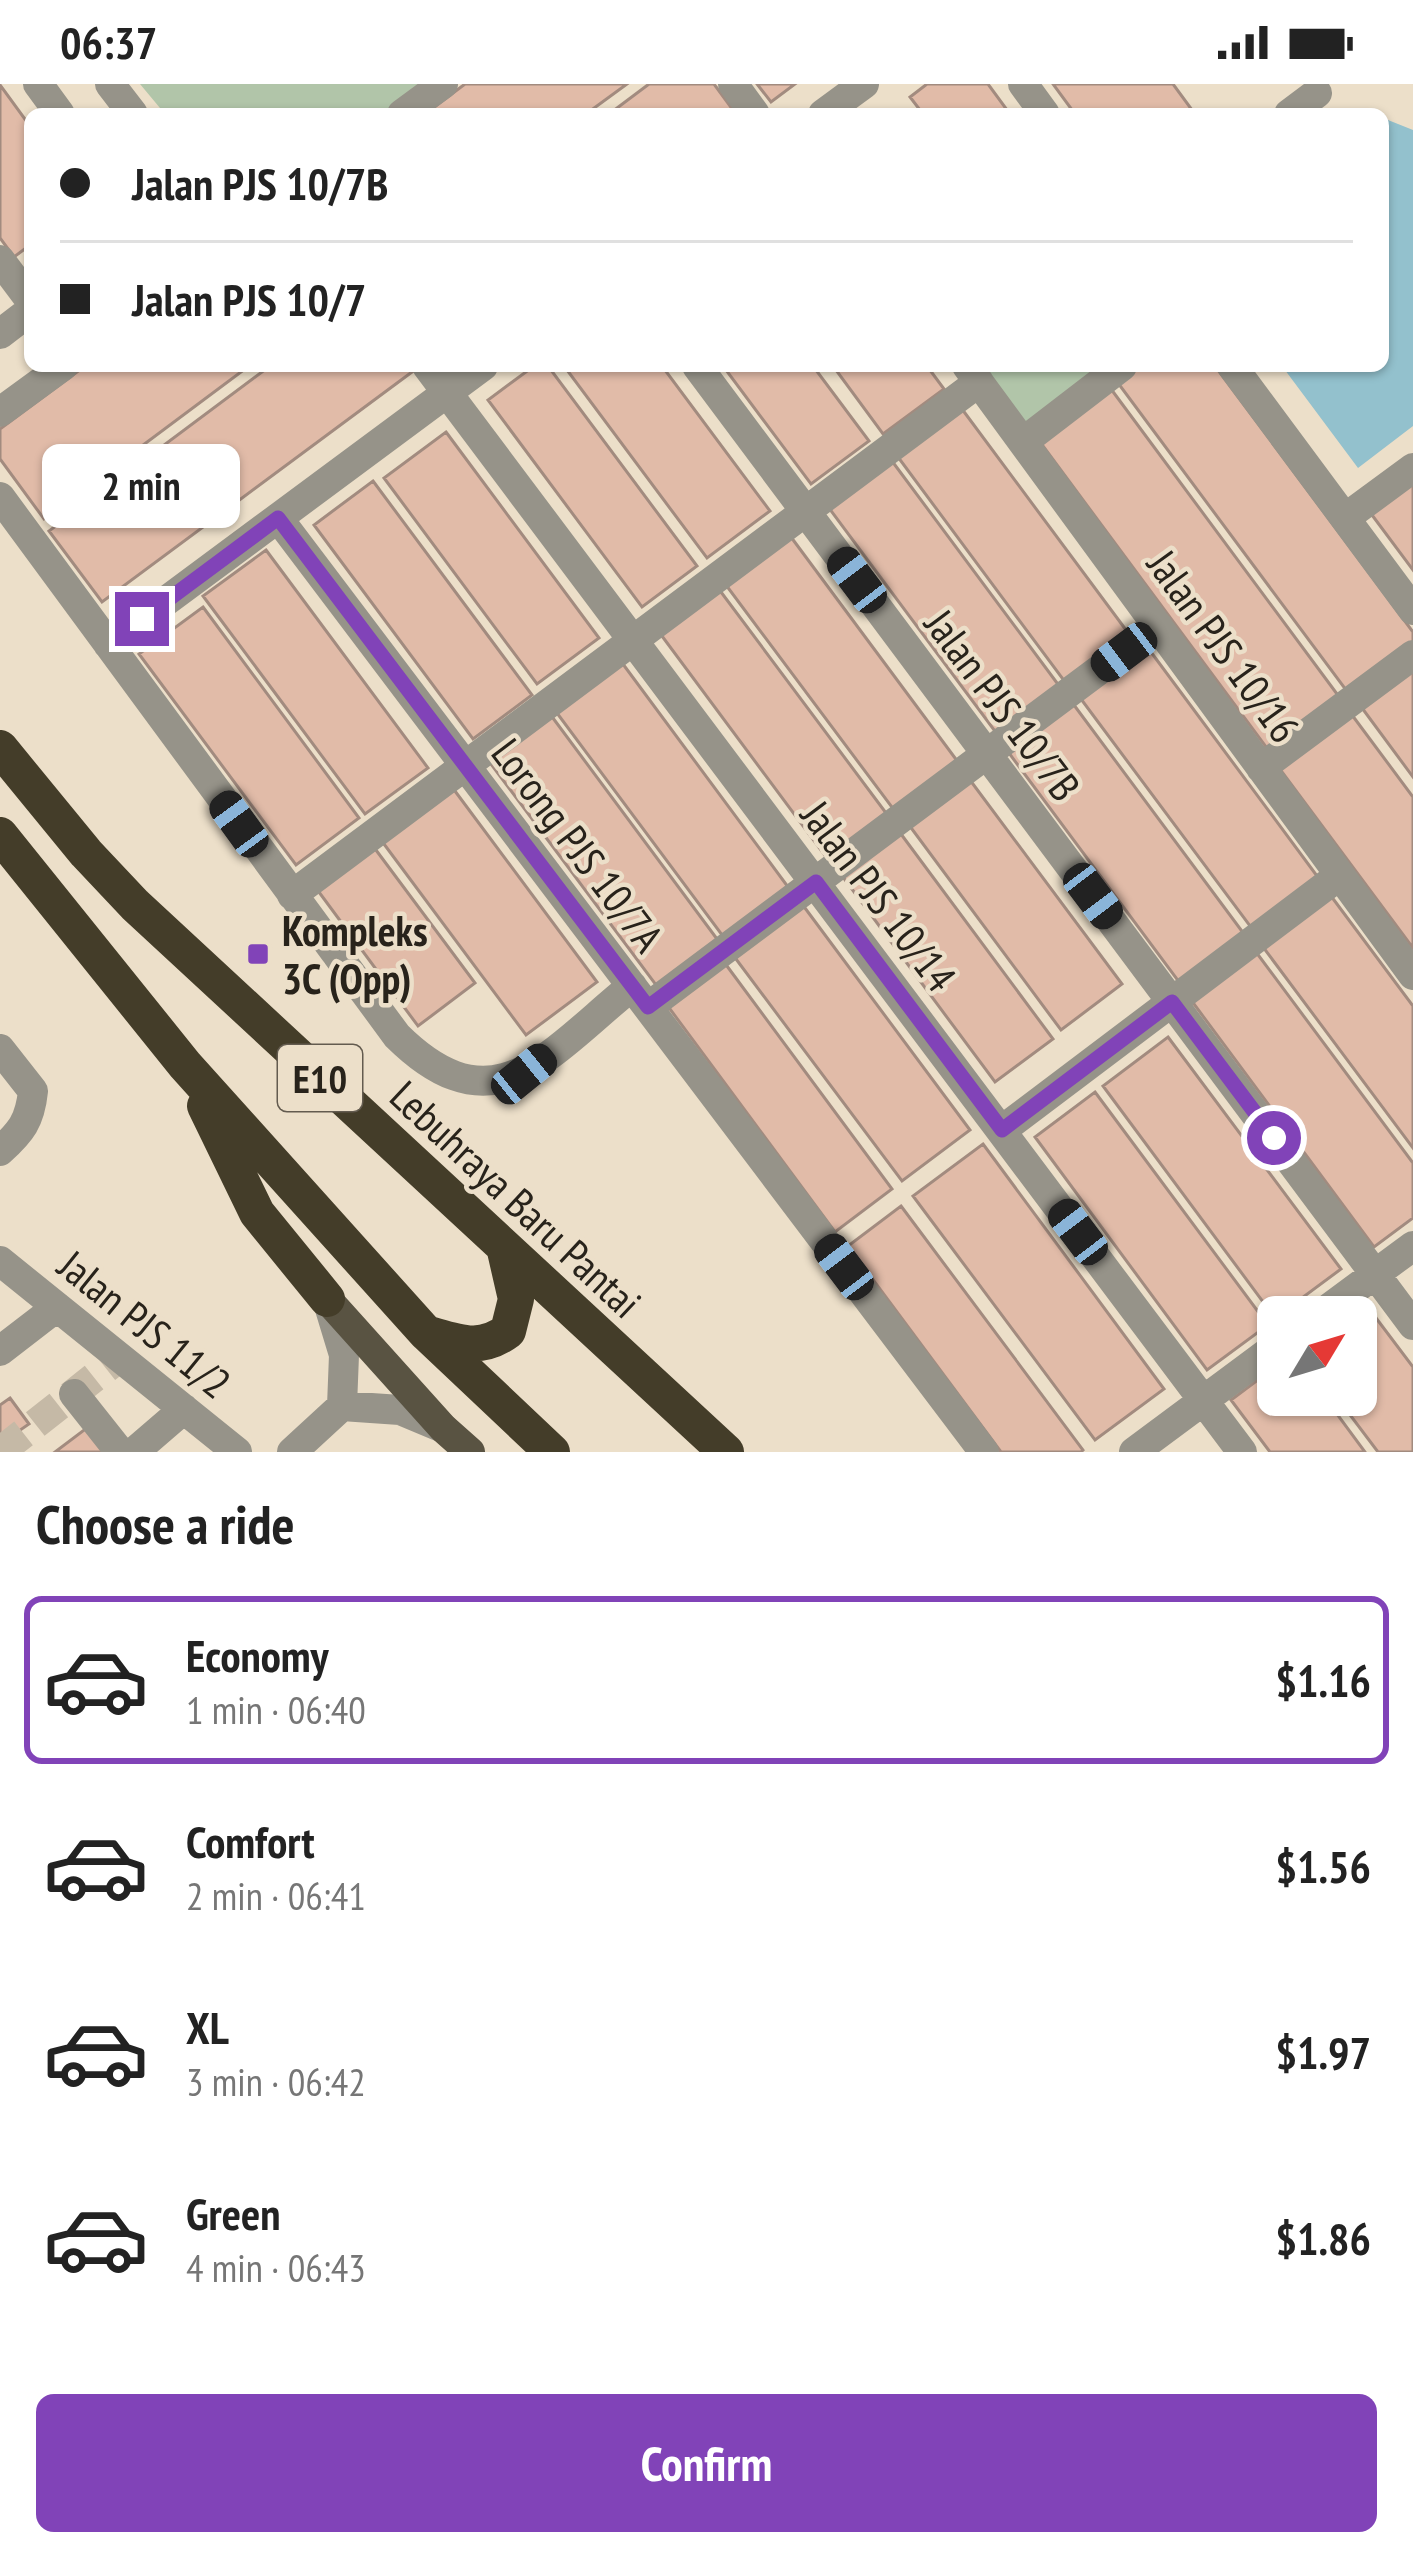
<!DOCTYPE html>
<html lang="en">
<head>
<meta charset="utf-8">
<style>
	:root { --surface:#fff; --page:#f2f2f2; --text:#222; --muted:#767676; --line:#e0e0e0; --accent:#8143b8 }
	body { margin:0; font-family:"PT Sans Narrow",sans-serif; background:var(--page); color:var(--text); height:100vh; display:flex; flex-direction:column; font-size:45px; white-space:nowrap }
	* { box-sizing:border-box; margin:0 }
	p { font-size:39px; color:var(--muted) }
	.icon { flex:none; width:66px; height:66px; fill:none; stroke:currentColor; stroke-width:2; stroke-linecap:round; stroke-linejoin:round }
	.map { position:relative; height:1368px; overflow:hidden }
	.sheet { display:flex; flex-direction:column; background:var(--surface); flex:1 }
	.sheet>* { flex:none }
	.hud { position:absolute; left:24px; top:24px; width:1365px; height:264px; border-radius:18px; box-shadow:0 3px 9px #0004; display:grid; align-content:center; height:264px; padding:0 36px; background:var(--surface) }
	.needle { width:78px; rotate:52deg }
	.controls { position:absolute; left:1257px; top:1212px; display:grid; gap:24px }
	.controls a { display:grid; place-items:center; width:120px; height:120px; border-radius:18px; background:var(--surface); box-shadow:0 3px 9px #0004; font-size:60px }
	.end { position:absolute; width:54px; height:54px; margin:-27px; border:15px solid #8143b8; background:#fff; box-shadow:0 0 0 6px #fff }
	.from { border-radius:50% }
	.bubble { position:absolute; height:84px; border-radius:18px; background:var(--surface); box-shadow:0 3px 9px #0004; font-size:39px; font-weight:600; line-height:84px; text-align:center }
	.car { position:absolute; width:36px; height:72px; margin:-36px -18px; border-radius:15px; box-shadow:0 0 9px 3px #0007; background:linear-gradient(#222 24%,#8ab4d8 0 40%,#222 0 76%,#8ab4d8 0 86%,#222 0) }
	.hud b { display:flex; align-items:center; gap:42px; height:114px; font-size:45px }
	.hud b+b { border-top:3px solid var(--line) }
	.hud i { width:30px; height:30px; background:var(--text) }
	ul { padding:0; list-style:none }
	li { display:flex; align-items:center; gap:36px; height:168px; margin:0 24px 18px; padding:0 12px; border:6px solid transparent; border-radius:18px }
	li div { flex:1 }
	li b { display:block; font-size:45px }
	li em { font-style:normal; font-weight:600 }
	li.selected { border-color:var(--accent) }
	li>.icon { width:108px; height:108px; stroke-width:1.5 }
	h2 { padding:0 36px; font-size:54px; line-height:144px }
	.button { display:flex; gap:24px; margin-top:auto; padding:24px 36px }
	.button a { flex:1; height:138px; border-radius:18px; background:var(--accent); color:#fff; font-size:48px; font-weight:600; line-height:138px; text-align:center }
	.status { display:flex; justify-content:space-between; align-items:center; height:84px; padding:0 60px; background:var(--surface); direction:ltr }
	.status svg { height:33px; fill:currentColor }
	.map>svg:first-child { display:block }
	.green { fill:#b1c5a9 }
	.water { fill:#93c1cd }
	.building { fill:#e1bba8; stroke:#a28b7f; stroke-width:3 }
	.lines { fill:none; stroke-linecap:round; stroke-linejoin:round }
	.minor-tunnel { stroke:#c5b9a6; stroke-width:30; stroke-dasharray:30 15; stroke-linecap:butt }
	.minor { stroke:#969389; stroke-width:30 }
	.major { stroke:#595342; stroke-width:30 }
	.highway { stroke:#443d29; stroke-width:36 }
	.route { stroke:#8143b8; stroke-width:15 }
	.poi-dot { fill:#8143b8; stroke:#ecdfc9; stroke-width:4.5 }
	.labels { text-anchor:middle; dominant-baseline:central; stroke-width:9; stroke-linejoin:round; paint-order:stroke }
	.shield { fill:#ecdfc9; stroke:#635b4f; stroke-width:3 }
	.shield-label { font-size:39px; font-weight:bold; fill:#28231b }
	.street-label { font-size:42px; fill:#28231b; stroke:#ecdfc9 }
	.poi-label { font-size:42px; font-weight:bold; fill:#28231b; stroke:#ecdfc9; text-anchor:start }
</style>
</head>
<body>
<div class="status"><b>06:37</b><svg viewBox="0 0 49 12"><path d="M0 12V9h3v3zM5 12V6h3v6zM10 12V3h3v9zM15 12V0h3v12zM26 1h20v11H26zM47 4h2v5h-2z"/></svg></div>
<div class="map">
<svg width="1413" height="1368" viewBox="0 0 1413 1368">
	<rect width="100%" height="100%" fill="#ecdfc9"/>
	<path class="green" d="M 140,0 L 431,0 L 390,30 L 165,30 Z
		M 976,282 L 1101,282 L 1022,342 Z"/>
	<path class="water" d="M 1383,34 L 1413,46 L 1413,342 L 1358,384 L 1282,282 L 1383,282 Z"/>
	<path class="building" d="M 465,0 L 627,0 L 586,30 L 425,30 Z
		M 649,0 L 714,0 L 736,30 L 609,30 Z
		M 757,0 L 795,0 L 771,18 Z
		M 927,0 L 988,0 L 1010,30 L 923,30 L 910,13 Z
		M 1053,0 L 1173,0 L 1195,30 L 1075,30 Z
		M 0,1 L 30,42 L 30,161 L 14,173 L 0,154 Z
		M 85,282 L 249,282 L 44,435 L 0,375 L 0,345 Z
		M 270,282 L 413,282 L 416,285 L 102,518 L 49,447 Z
		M 534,282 L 548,282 L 697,482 L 642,523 L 488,316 Z
		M 564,282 L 662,282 L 770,427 L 707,474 Z
		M 723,282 L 813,282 L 869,357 L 811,400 Z
		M 833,282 L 927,282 L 944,305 L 883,350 Z
		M 1140,282 L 1215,282 L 1413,548 L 1413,557 L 1346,606 L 1118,299 Z
		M 1111,305 L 1340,614 L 1269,667 L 1040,358 Z
		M 959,321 L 1129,550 L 1065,598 L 895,369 Z
		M 446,348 L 599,554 L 537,600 L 384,394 Z
		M 889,373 L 1060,603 L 997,650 L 826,420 Z
		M 1413,395 L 1413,486 L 1369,427 Z
		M 373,397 L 532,611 L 473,655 L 314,441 Z
		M 788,449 L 958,678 L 894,726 L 723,497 Z
		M 266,466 L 428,684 L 365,730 L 203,512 Z
		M 715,500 L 889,733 L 829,777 L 656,544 Z
		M 203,523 L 359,734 L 296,781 L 139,570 Z
		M 1145,560 L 1320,796 L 1253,846 L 1078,611 Z
		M 617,572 L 791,807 L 725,855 L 551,621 Z
		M 1413,585 L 1413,693 L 1362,624 Z
		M 1071,617 L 1247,854 L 1182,902 L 1006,665 Z
		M 547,626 L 720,859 L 659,905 L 485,672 Z
		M 1352,631 L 1413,713 L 1413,864 L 1279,684 Z
		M 967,692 L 1122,900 L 1061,946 L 906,737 Z
		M 449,699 L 597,898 L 526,951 L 378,752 Z
		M 898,746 L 1053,955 L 995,998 L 840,789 Z
		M 370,758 L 475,899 L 418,942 L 313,800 Z
		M 1331,812 L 1413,922 L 1413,1064 L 1263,863 Z
		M 802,820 L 970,1046 L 902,1097 L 733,871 Z
		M 1256,868 L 1413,1079 L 1413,1134 L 1374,1163 L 1191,916 Z
		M 724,878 L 892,1105 L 835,1148 L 667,921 Z
		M 1168,953 L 1341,1185 L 1275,1234 L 1103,1002 Z
		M 1095,1008 L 1268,1241 L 1207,1286 L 1035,1053 Z
		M 983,1060 L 1164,1305 L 1095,1356 L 913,1112 Z
		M 901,1122 L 1083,1366 L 1081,1368 L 1001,1368 L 848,1162 Z
		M 1364,1218 L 1413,1283 L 1413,1368 L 1378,1368 L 1335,1311 L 1356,1311 L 1356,1233 L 1343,1233 Z
		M 1278,1281 L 1278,1311 L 1323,1311 L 1365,1368 L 1270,1368 L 1231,1316 Z
		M 10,1314 L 29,1340 L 0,1360 L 0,1321 Z
		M 92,1340 L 113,1368 L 55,1368 Z"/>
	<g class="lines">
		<path class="minor-tunnel" d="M 0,1368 L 120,1273"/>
		<path class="minor" d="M 38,0 L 60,30
			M 110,0 L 133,30
			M 733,0 L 755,30
			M 1023,0 L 1045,30
			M 402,30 L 443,0
			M 823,30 L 864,0
			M 1289,30 L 1317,9
			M 0,176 L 30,216
			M 0,250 L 30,227
			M 427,282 L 1242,1368
			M 697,282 L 1413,1241
			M 967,282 L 1413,891
			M 1232,282 L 1413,526
			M 0,328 L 63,282
			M 1023,358 L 1122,282
			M 0,413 L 397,952 C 495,1049 550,968 632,902
			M 278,434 L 984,1368
			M 1345,434 L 1413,384
			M 108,560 L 483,282
			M 1261,684 L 1413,571
			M 292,811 L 979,298
			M 648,923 L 1158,542
			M 0,965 L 33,1007 C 30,1037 21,1048 0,1067
			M 1002,1046 L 1340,791
			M 0,1177 L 237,1368
			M 1317,1233 L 1413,1162
			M 0,1267 L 57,1223
			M 74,1310 L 120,1368
			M 342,1322 L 400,1326 L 443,1344
			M 134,1368 L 184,1325
			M 292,1368 L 342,1322 L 344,1271 L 327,1215
			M 1134,1368 L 1278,1261"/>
		<path class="major" d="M 327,1215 L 443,1344 L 470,1368"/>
		<path class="highway" d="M 0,664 L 86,769 L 135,821 L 726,1368
			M 0,751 L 185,981 L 426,1249 L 552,1368
			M 205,1022 L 257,1129 L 327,1215
			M 426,1249 C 458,1258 480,1268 508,1247 L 516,1215 L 505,1167"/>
	</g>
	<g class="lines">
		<path class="route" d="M 142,535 L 278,434 L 648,923 L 816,798 L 1002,1046 L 1172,918 L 1274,1054"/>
	</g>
	<rect class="poi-dot" x="246" y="858" width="24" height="24" rx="6"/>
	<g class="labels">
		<rect class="shield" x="278" y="961" width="84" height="66" rx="9"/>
		<g class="shield-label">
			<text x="320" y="994">E10</text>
		</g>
		<g class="street-label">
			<text transform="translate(1224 562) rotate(54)">Jalan PJS 10/16</text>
			<text transform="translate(1003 621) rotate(53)">Jalan PJS 10/7B</text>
			<text transform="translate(578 761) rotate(53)">Lorong PJS 10/7A</text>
			<text transform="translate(879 812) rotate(53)">Jalan PJS 10/14</text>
			<text transform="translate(516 1115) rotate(43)">Lebuhraya Baru Pantai</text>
			<text transform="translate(145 1240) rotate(39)">Jalan PJS 11/2</text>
		</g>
		<g class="poi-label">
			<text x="282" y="846">Kompleks<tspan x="282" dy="48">3C (Opp)</tspan></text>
		</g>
	</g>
</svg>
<div class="controls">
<a><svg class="needle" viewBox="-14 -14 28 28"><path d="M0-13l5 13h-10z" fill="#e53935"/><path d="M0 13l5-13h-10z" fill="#767676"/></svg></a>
</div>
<i class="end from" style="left:1274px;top:1054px"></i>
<i class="end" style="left:142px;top:535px"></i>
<div class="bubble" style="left:42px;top:360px;width:198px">2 min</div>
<i class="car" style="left:857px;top:496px;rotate:323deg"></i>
<i class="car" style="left:1124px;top:568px;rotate:233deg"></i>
<i class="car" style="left:239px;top:740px;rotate:324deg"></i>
<i class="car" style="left:1093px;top:812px;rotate:143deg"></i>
<i class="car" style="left:524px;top:990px;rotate:51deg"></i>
<i class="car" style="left:1078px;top:1148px;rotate:323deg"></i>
<i class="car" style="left:844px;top:1183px;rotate:323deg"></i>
<div class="hud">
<b><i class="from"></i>Jalan PJS 10/7B</b>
<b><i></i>Jalan PJS 10/7</b>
</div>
</div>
<section class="sheet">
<h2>Choose a ride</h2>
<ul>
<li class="selected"><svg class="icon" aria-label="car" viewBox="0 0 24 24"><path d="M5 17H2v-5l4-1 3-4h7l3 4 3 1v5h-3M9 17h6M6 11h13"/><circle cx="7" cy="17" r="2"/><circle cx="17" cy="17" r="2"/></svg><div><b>Economy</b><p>1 min · 06:40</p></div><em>$1.16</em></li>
<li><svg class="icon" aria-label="car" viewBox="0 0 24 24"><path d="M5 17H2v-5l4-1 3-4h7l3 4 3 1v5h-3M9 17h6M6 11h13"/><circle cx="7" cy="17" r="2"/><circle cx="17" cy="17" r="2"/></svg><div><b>Comfort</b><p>2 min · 06:41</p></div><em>$1.56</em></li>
<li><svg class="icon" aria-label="car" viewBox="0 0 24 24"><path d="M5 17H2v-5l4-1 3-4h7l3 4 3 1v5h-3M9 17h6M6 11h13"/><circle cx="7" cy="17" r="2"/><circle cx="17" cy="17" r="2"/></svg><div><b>XL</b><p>3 min · 06:42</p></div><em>$1.97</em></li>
<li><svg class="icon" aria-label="car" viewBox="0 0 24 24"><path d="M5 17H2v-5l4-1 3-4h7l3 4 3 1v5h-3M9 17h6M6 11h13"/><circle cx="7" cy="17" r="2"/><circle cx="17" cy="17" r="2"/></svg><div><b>Green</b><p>4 min · 06:43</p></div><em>$1.86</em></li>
</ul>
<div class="button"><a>Confirm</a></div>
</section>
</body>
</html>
